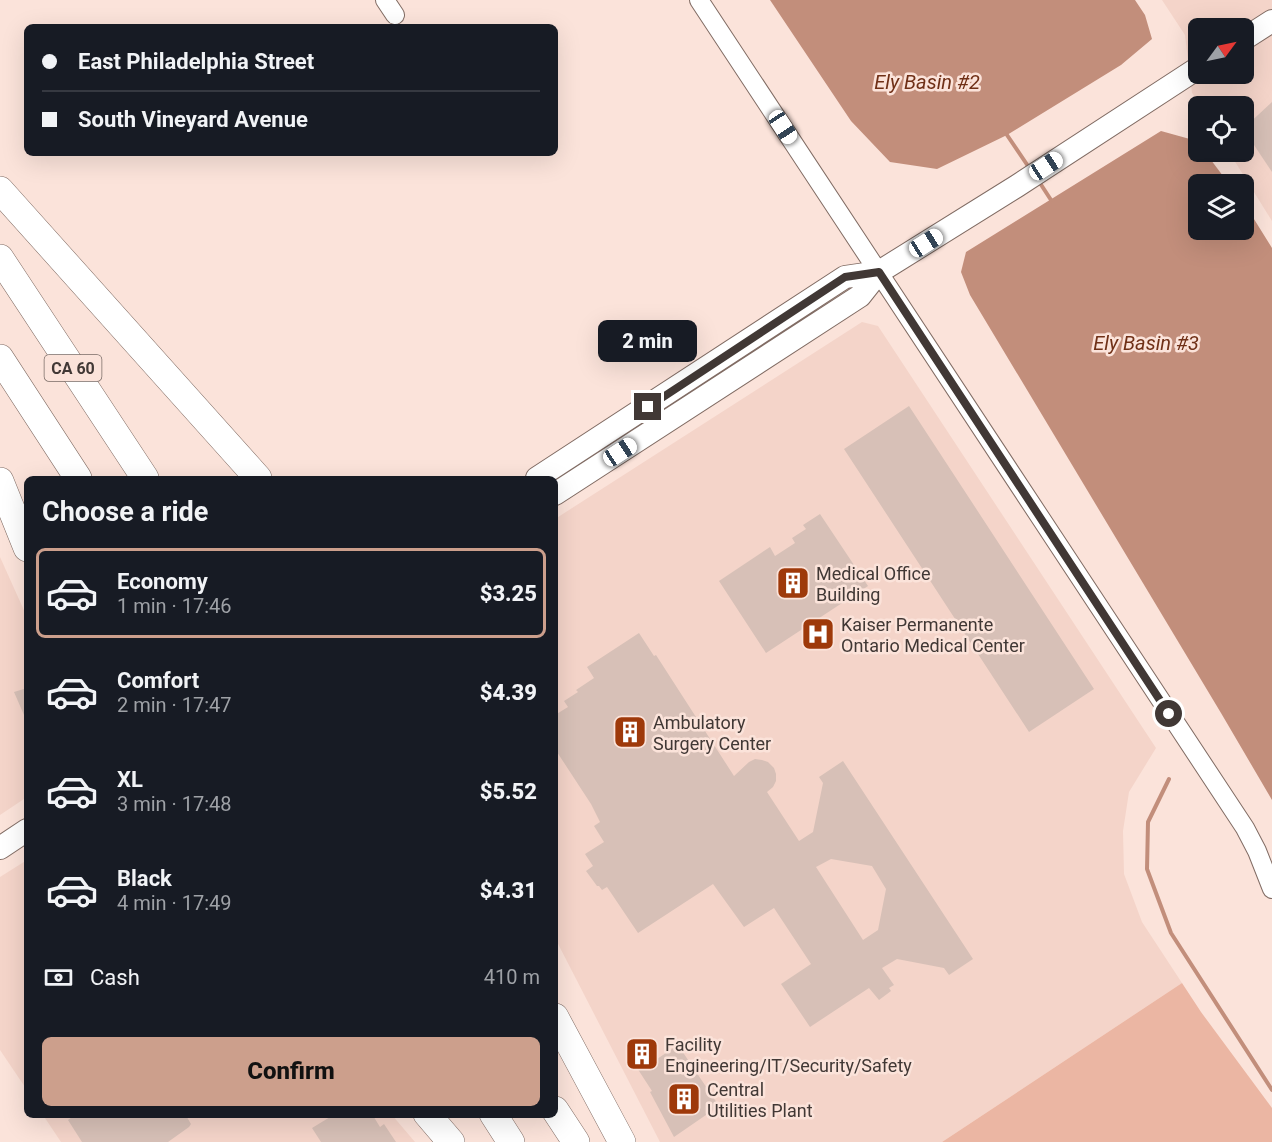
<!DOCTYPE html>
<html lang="en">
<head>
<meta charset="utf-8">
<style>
	:root { --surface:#171b24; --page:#242831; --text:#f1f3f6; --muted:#9ea1a6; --line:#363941; --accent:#cc9f8c }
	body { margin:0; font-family:Roboto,sans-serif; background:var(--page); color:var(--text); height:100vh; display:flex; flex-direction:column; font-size:22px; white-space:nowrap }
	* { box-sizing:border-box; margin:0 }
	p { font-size:20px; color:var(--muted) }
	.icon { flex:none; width:33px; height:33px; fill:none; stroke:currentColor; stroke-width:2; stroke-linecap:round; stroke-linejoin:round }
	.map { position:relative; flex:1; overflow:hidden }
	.side { position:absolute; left:24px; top:476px; width:534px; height:642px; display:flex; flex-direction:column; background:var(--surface); border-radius:9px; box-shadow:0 6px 24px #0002 }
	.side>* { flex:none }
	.guide { position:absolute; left:24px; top:24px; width:534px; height:132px; border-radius:9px; box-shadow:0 6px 24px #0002; display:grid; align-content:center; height:132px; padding:0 18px; background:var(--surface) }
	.needle { width:39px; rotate:57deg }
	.tools { position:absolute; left:1188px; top:18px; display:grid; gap:12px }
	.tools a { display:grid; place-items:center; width:66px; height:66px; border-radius:9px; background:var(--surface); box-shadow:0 6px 24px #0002; font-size:30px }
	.end { position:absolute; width:27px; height:27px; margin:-14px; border:8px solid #413835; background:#fff; box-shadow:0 0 0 3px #fff }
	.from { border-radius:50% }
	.bubble { position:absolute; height:42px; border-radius:9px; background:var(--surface); box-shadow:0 6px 24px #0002; font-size:20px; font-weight:800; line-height:42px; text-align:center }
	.car { position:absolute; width:18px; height:36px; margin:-18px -9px; border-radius:8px; box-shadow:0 0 4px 2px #0007; background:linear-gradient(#fff 24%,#345 0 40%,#fff 0 76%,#345 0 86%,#fff 0) }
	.guide b { display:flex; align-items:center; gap:21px; height:57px; font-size:22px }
	.guide b+b { border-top:2px solid var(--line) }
	.guide i { width:15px; height:15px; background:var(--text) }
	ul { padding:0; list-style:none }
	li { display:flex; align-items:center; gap:18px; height:90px; margin:0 12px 9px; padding:0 6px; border:3px solid transparent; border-radius:9px }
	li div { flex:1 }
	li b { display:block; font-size:22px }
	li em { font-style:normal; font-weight:800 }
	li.on { border-color:var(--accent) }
	li>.icon { width:54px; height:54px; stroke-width:1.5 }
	h2 { padding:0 18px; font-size:27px; line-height:72px }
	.pay { display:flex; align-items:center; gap:15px; height:66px; padding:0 18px; font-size:22px }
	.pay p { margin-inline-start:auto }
	.button { display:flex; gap:12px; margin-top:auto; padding:12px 18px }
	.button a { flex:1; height:69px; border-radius:9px; background:var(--accent); color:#111; font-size:24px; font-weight:800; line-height:69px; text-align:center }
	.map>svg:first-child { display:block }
	.built { fill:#f4d4c9; fill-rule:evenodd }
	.green { fill:#ebb6a3 }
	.water { fill:#c28e7b }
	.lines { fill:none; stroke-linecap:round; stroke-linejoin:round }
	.stream { stroke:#c28e7b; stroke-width:4 }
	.building { fill:#d7c0b7; fill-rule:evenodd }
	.minor-casing { stroke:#816c64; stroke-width:20 }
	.major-casing { stroke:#816c64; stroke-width:24 }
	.highway-casing { stroke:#816c64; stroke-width:28 }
	.minor { stroke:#fff; stroke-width:18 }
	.major { stroke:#fff; stroke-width:22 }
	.highway { stroke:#fff; stroke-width:27 }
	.route { stroke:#413835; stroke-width:8 }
	.labels { text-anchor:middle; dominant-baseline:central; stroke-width:5; stroke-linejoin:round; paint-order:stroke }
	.shield { fill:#fbe3da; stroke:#796b66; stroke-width:1.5 }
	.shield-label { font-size:16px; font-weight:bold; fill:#413835 }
	.poi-label { font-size:18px; fill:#413835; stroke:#fbe3da; text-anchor:start }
	.water-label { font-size:20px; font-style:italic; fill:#703017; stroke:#fbe3da }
</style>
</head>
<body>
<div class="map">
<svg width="1272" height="1142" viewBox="0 0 1272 1142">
	<rect width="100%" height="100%" fill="#fbe3da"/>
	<path class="built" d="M 1162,0 L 1272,0 L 1272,221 L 1229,152 L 1244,152 L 1244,106 L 1201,106 L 1192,93 L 1185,35 ZM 1198,28 L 1244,28 L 1244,74 L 1198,74 Z
		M 862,322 L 878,326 L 1156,748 L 1129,792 L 1123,831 L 1124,874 L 1142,922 L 1182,983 L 942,1142 L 660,1142 L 555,938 L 555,519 Z
		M 0,557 L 27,617 L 27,797 L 0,815 Z
		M 27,860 L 27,1090 L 0,1050 L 0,877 Z
		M 43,1115 L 392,1115 L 415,1142 L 61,1142 Z"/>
	<path class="green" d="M 1182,983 L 1201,1012 L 1272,1108 L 1272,1142 L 942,1142 Z"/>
	<path class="water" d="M 770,0 L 1135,0 L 1145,15 L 1152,39 L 1121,65 L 1007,135 L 937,169 L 890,162 L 851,121 Z
		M 1161,131 L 1197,141 L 1198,143 L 1198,152 L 1205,152 L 1229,184 L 1198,184 L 1198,230 L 1244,230 L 1244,203 L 1272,248 L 1272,800 L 1221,713 L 970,295 L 961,272 L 966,252 Z"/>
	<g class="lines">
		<path class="stream" d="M 1007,135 L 1030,169
			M 1038,180 L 1051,200
			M 1169,779 L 1148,822 L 1147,869 L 1171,933 L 1272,1090"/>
	</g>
	<path class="building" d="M 1272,102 L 1272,172 L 1244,130 L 1244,128 Z
		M 909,406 L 1094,689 L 1029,732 L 844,449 Z
		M 820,514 L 868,586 L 766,653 L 719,581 L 770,547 L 775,556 L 795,543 L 792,538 L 806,529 L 803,525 Z
		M 639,633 L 654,656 L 656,655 L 734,776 L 749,762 L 755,759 L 762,760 L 768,762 L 774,768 L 776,774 L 776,781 L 773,787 L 767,792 L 799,841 L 813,832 L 823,783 L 819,777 L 843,761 L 973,959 L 949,975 L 944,968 L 897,959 L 882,968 L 894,985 L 889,988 L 891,991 L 879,1000 L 869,988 L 810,1027 L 781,984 L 811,964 L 774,908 L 744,927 L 713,884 L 638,933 L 607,887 L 602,890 L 599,886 L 597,886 L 586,871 L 593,866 L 585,854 L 604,842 L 594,826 L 600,822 L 591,804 L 555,749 L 555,715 L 568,707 L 564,701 L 578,692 L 576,690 L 594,678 L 587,667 ZM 831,859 L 872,866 L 886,889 L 878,930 L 863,940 L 816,867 Z
		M 27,688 L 27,722 L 14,692 Z
		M 644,1039 L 657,1059 L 678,1045 L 719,1106 L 674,1137 L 650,1092 L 652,1091 L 639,1071 L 628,1050 Z
		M 76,1114 L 185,1114 L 191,1124 L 189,1127 L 168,1142 L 82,1142 L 68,1120 Z
		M 335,1114 L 372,1114 L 380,1127 L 384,1124 L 396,1142 L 321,1142 L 312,1128 Z"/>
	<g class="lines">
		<g class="minor-casing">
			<path id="minor" d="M 385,0 L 395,15
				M 699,0 C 882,276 1062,553 1245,828 L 1257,851 L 1272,889"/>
		</g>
		<g class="major-casing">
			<path id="major" d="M 1244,39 L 1272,21
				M 537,478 L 845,277 L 879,272
				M 555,494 L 860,296 L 879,272 L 1017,186 L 1198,68
				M 0,848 L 27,830"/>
		</g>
		<g class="highway-casing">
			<path id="highway" d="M 0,190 L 258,478
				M 0,258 L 145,478
				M 0,358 L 78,478
				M 0,481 L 27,548
				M 555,1017 L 622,1142
				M 555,1110 L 576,1142
				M 427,1114 L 451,1142
				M 493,1114 L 511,1142"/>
		</g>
		<use href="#minor" class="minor"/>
		<use href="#major" class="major"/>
		<use href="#highway" class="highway"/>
	</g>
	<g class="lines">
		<path class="route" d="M 648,407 L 845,277 L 879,272 L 1169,714"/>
	</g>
	<defs>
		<g id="building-square" transform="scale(1.725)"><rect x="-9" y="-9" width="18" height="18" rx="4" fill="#9e390a" stroke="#fbe3da"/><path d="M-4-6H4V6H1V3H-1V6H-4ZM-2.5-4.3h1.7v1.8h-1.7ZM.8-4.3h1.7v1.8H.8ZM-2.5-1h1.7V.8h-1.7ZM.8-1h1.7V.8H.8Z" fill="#fff"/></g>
		<g id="hospital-square" transform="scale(1.725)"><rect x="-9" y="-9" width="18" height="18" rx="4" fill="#9e390a" stroke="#fbe3da"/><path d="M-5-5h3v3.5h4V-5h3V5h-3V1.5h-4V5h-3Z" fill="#fff"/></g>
	</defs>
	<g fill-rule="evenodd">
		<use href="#building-square" x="793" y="583"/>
		<use href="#hospital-square" x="818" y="634"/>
		<use href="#building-square" x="630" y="732"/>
		<use href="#building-square" x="642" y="1054"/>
		<use href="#building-square" x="684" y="1099"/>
	</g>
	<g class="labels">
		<rect class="shield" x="44.5" y="355" width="57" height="26" rx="4.5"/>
		<g class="shield-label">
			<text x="73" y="368">CA 60</text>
		</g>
		<g class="poi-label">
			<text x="816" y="573">Medical Office<tspan x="816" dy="21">Building</tspan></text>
			<text x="841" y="624">Kaiser Permanente<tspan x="841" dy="21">Ontario Medical Center</tspan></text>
			<text x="653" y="722">Ambulatory<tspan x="653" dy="21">Surgery Center</tspan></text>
			<text x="665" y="1044">Facility<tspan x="665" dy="21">Engineering/IT/Security/Safety</tspan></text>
			<text x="707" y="1089">Central<tspan x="707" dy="21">Utilities Plant</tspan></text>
		</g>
		<g class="water-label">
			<text x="927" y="82">Ely Basin #2</text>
			<text x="1146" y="343">Ely Basin #3</text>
		</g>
	</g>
</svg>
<div class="tools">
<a><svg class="needle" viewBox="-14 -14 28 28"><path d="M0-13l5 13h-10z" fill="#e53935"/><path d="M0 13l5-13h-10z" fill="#9ea1a6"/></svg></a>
<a><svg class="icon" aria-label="locate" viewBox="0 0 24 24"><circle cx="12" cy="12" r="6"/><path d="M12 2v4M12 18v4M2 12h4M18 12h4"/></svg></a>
<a><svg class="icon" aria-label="layers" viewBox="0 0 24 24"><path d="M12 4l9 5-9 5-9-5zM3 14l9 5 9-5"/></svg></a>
</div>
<i class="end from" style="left:1169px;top:714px"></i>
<i class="end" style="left:648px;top:407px"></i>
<div class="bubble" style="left:598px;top:320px;width:99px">2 min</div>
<i class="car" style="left:783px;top:127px;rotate:147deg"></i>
<i class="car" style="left:1046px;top:166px;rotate:57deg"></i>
<i class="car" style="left:926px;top:243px;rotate:58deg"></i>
<i class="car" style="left:620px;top:452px;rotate:57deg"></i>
<div class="guide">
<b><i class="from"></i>East Philadelphia Street</b>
<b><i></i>South Vineyard Avenue</b>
</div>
<section class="side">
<h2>Choose a ride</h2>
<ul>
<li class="on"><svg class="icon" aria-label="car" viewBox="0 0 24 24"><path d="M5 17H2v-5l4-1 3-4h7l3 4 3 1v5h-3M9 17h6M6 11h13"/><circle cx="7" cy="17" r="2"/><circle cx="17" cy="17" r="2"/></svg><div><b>Economy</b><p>1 min · 17:46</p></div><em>$3.25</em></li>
<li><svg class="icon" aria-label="car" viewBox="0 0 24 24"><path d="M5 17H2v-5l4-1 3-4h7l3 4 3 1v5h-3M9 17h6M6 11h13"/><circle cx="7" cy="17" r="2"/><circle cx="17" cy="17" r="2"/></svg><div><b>Comfort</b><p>2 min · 17:47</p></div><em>$4.39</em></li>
<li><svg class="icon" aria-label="car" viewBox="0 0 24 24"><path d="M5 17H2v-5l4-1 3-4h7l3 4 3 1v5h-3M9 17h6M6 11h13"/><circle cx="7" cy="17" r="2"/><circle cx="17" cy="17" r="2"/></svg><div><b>XL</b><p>3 min · 17:48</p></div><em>$5.52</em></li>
<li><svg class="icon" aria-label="car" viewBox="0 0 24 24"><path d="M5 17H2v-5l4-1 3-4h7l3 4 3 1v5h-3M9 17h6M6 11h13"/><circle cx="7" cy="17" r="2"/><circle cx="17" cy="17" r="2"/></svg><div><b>Black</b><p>4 min · 17:49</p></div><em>$4.31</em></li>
</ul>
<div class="pay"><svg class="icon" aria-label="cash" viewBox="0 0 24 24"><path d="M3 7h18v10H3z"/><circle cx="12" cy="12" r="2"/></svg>Cash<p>410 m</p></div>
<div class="button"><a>Confirm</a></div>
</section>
</div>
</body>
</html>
